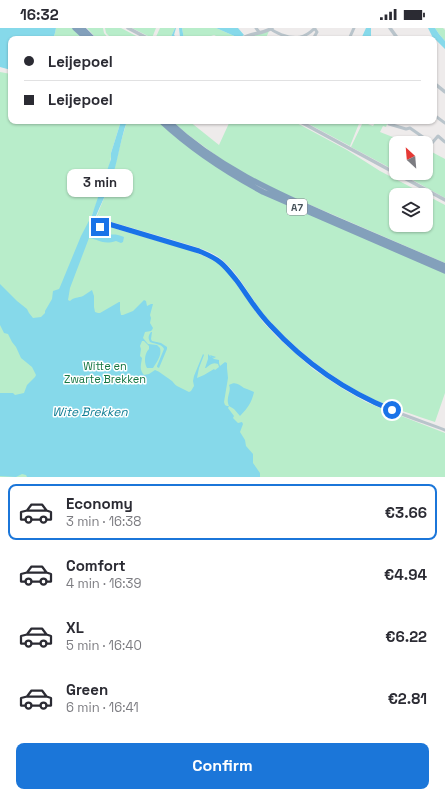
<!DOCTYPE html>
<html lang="en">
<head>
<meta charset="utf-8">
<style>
	:root { --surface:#fff; --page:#f2f2f3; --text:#2b2b33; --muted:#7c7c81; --line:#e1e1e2; --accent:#1b76d9 }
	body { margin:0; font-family:"Space Grotesk",sans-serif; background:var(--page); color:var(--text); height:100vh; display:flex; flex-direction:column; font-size:15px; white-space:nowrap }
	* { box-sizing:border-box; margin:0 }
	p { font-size:13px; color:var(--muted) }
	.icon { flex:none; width:22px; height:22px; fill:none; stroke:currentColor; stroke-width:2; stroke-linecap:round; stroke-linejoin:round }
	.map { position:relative; height:449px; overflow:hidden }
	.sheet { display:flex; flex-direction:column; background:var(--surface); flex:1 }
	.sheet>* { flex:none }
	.banner { position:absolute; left:8px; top:8px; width:429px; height:88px; border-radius:8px; box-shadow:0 1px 3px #0004; display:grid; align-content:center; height:88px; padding:0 16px; background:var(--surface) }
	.needle { width:26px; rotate:334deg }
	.fabs { position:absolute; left:389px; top:108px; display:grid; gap:8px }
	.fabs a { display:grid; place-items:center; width:44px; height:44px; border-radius:8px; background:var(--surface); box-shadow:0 1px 3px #0004; font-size:20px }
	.end { position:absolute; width:18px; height:18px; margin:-9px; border:5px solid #1a73e8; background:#fff; box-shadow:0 0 0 2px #fff }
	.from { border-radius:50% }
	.bubble { position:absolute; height:28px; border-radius:8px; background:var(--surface); box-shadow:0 1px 3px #0004; font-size:13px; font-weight:600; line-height:28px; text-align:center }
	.banner b { display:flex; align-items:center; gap:14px; height:38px; font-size:15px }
	.banner b+b { border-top:1px solid var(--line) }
	.banner i { width:10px; height:10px; background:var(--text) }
	ul { padding:7px 0 0; list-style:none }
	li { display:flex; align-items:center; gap:12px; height:56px; margin:0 8px 6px; padding:0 8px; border:2px solid transparent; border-radius:8px }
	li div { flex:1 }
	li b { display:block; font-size:15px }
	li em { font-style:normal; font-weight:600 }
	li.on { border-color:var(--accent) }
	li>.icon { width:36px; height:36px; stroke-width:1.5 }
	.primary-button { display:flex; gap:8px; margin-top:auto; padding:8px 16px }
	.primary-button a { flex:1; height:46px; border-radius:8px; background:var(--accent); color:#fff; font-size:16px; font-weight:600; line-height:46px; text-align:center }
	.status { display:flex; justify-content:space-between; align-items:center; height:28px; padding:0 20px; background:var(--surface); direction:ltr }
	.status svg { height:11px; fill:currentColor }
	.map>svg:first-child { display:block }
	.green { fill:#b8edca }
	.water { fill:#86d9ea }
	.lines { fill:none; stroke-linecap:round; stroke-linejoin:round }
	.minor { stroke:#b9c4cb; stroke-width:3 }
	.tertiary { stroke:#b9c4cb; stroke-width:3.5 }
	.motorway { stroke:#83a0bb; stroke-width:5.5 }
	.route { stroke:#1a73e8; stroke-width:5 }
	.labels { text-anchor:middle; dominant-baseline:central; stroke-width:3; stroke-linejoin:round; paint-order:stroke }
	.shield { fill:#fff; stroke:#7c848a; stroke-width:1 }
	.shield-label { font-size:10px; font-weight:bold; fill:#445058 }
	.park-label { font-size:11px; fill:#177743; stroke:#fff }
	.water-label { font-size:12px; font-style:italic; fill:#0e7d94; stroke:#fff }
</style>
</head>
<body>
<div class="status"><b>16:32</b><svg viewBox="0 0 49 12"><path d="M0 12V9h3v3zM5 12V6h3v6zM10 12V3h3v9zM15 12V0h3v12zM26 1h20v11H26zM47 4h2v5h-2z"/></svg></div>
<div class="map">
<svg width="445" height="449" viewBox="0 0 445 449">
	<rect width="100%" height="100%" fill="#eeebeb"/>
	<path class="green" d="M 56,0 L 72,0 L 84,11 L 53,11 L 55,5 Z
		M 87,0 L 103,0 L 104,5 L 109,11 L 97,11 Z
		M 105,0 L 121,0 L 142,11 L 112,11 L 106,5 Z
		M 132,0 L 156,0 L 152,10 Z
		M 160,0 L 175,0 L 170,11 L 155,11 Z
		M 182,0 L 216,0 L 239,10 L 238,11 L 220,11 L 220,10 L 214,7 L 202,11 L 184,11 Z
		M 435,0 L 443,0 L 445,2 L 445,13 L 439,6 Z
		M 269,3 L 266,10 L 267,11 L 243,11 Z
		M 0,44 L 11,46 L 11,93 L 121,93 L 111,125 C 113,135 94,183 89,194 L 93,197 L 111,153 L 122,110 L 127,93 L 158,93 L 173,107 L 236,151 L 445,245 L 445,365 L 435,394 C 415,387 394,381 375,372 C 334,352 297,324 267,290 C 252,273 239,245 221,231 C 209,221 188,217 173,212 C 148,205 123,197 98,190 L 100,185 L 97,190 L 99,193 L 96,201 L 101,202 L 102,196 L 109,197 L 113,200 L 192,223 L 206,229 L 218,235 L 229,246 L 263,294 L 278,310 L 313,341 L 343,361 L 366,374 L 378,379 L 445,405 L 445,449 L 0,449 Z
		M 172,93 L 189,93 L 219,117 L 230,93 L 293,93 L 347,122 L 380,143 L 426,167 L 396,167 L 396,197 L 426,197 L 426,167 L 445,177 L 445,235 L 285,166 L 257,153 L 225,134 L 187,106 Z
		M 303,93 L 360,93 L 350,118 Z
		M 376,93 L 381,94 L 388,93 L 386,99 L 383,98 L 380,104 L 408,115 L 396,115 L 396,143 L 351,119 L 363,94 L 373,98 Z
		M 430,123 L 445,131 L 445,170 L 400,145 L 426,145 L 426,127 L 428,128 Z"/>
	<path class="water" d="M 0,0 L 56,0 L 55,5 L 53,11 L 11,11 L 11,42 L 0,39 Z
		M 175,0 L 176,0 L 174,7 L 176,9 L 180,9 L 179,0 L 182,0 L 184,11 L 170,11 Z
		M 216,0 L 238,0 L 244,7 L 239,10 Z
		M 366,0 L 371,0 L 371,9 L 376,11 L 361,11 Z
		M 428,0 L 435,0 L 439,6 L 445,13 L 445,21 L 436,12 L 430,11 L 432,8 Z
		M 121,93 L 127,93 C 120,113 118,133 111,153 C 105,171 94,187 91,205 L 93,207 C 97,206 99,207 103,207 C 113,207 114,205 124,209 L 123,214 L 121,215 L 116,213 C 103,217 100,212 89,210 L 70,260 L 68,272 L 70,273 C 74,269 78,270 83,268 C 86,266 89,264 92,262 L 94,268 L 94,279 L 95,284 L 98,285 L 100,285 L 119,274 L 120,274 L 120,282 L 121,287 L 123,287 L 133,283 L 144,272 L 146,273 L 147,278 L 151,276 L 153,276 L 150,287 L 151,290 L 150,295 L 153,300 L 152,302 L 151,303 L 145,304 L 143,310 L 148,316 L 157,317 L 160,320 C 162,327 157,334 153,340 L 147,340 C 144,335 144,326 149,321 L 149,318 L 144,313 L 142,313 L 140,318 L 141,321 L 140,328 L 142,330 C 141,337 139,341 144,347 L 149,346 L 155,342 C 159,343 169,351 172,353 C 173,354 175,357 177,358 C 181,360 185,362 189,364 L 191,363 L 194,358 L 193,353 L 194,348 L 203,326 L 204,327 L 199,340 L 197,350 L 204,347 L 214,341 L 215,342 L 219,339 L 218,336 C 212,334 210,337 206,340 L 205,340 L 208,331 L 208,326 L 211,329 L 210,327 L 216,329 L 214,330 L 212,329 L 214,331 L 219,332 L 219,335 L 220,338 L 225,334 L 227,335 L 227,340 L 228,350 L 224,374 L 225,377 L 227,378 L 229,378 C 225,369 232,364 229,357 C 236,353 239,357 244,360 C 248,361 251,363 254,364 C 252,374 247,381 240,388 L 234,381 L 229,378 L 228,380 L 234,388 L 233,390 L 238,395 L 242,394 L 243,396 L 240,404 L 245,412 L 246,418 L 253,426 L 253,435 L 260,445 L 260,449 L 27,449 L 26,447 L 22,446 L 16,449 L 0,448 L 0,365 L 13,365 L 15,367 L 24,365 L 27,357 L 35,349 L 36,347 L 32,339 L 21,330 L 16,319 L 12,314 L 8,306 L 4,305 L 0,297 L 0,256 L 17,273 L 27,281 L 29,285 L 33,290 L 41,289 L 45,285 L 45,283 L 52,271 L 53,263 L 59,261 L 60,259 L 81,208 L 92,187 L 111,131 L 111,125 Z
		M 151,304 L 152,304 L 151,311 L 152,313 L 161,315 L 167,319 L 167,321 L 159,340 L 157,339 L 157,338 L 164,321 C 162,316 155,316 150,314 C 148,310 148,308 151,304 Z"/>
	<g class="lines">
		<path class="minor" d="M 256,0 L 259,4
			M 271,1 C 274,4 278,5 282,7 C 296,12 305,10 315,0
			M 313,11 L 317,4 L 315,1
			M 349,11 L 354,0
			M 434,87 L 445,95
			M 390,93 L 389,96 L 406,101 L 410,100 L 430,114 L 432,115 L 438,108 L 445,114
			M 99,193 L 199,223 C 206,226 214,229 220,235 C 235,247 245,265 256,280 C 263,291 272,301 282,310 C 309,335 340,359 374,375 C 397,385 421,393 445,402"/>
		<path class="tertiary" d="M 128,0 L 149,11
			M 390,0 L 398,11
			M 241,11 C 250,5 263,6 272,0
			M 434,55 L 445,64
			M 299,93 L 445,172"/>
		<path class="motorway" d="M 75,0 L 87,11
			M 82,0 L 93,11
			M 161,93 C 192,122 226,144 263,164 L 445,243
			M 168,93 C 216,138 273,164 333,190 C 370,206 408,222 445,238"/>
	</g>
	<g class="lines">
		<path class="route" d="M 100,199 L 102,194 L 199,223 C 206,226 214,229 221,235 C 227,240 232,247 237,253 C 248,268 257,284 270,297 C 304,334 345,363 392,382"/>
	</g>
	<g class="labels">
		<rect class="shield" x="287" y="171" width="20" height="16" rx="3"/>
		<g class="shield-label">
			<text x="297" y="179">A7</text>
		</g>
		<g class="park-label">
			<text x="105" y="338">Witte en<tspan x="105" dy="13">Zwarte Brekken</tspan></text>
		</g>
		<g class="water-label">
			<text x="90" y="384">Wite Brekken</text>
		</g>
	</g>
</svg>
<div class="fabs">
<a><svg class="needle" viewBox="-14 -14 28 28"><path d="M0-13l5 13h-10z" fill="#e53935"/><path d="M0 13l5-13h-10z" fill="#7c7c81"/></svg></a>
<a><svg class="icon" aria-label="layers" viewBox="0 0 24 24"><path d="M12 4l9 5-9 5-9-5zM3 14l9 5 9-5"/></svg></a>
</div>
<i class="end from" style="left:392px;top:382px"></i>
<i class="end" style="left:100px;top:199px"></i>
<div class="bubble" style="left:67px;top:141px;width:66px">3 min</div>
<div class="banner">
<b><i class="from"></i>Leijepoel</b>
<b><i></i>Leijepoel</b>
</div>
</div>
<section class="sheet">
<ul>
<li class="on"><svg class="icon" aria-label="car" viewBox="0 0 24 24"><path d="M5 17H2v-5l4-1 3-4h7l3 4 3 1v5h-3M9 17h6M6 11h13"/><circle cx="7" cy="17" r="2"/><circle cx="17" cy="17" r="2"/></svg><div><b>Economy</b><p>3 min · 16:38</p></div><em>€3.66</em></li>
<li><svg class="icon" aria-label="car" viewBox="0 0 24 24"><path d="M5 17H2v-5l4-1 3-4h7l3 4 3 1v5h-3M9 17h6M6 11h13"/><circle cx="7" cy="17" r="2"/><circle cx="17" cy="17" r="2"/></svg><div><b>Comfort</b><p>4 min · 16:39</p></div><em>€4.94</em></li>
<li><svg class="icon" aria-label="car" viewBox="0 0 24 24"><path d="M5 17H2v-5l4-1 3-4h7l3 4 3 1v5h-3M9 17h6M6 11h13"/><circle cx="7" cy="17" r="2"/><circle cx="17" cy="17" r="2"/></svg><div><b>XL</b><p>5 min · 16:40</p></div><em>€6.22</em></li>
<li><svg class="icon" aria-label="car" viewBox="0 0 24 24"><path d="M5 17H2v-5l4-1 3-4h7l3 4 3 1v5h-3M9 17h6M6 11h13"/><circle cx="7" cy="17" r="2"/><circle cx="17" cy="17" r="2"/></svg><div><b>Green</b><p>6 min · 16:41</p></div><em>€2.81</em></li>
</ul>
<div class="primary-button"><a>Confirm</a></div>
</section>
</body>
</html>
